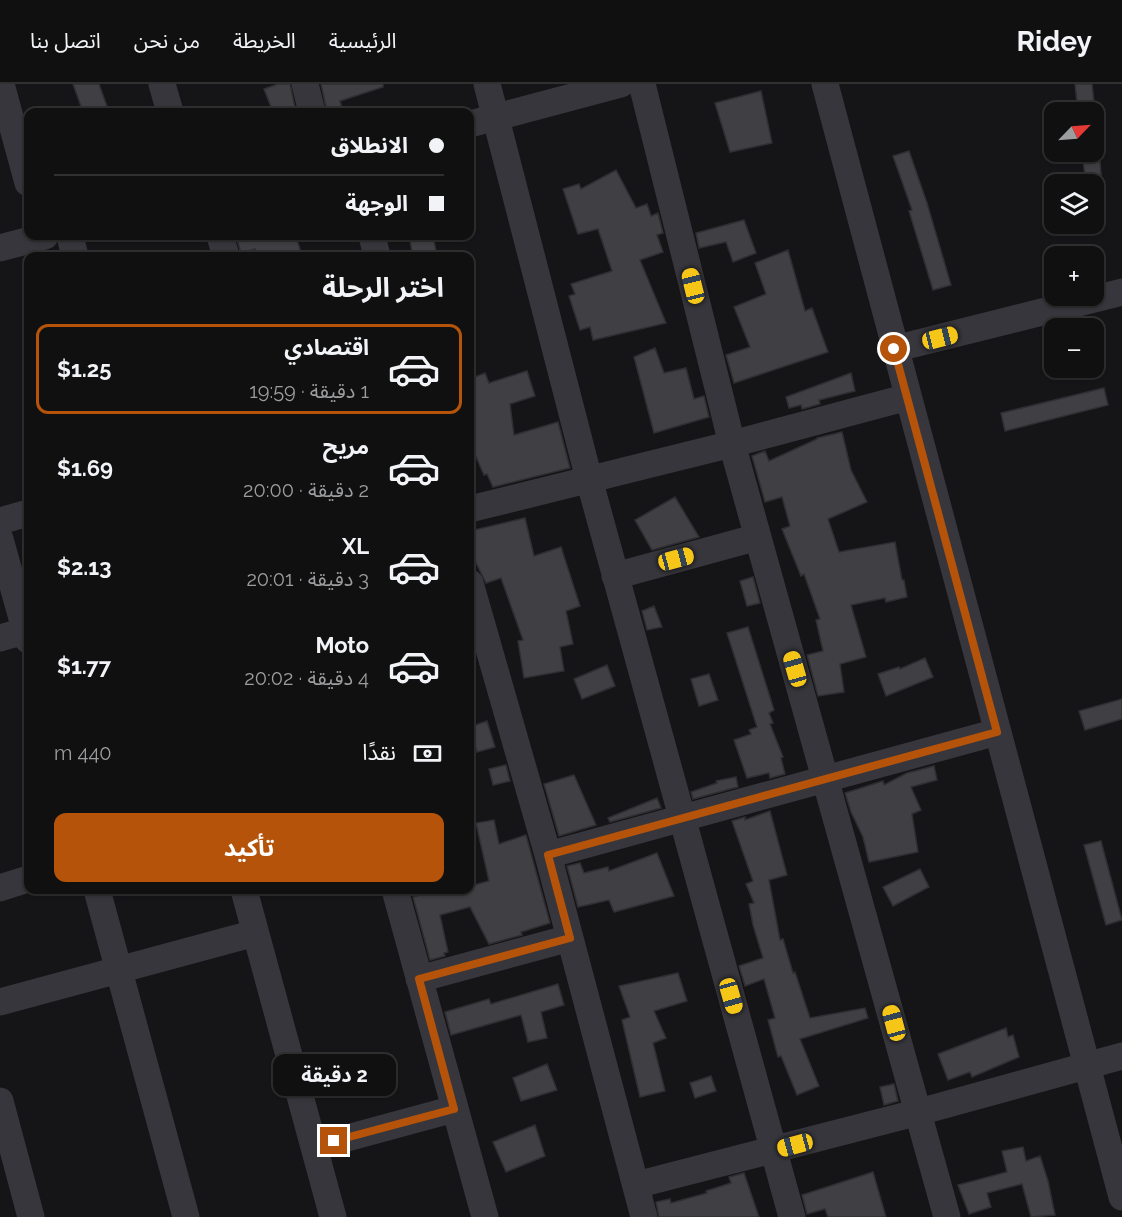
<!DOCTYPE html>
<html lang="ar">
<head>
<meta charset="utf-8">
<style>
	:root { --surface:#101011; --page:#1e1e1f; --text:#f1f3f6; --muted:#9c9d9f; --line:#303031; --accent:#b45309 }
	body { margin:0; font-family:Raleway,"Noto Sans Arabic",sans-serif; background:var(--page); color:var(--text); direction:rtl; height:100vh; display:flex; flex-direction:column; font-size:22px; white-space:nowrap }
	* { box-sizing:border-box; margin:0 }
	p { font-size:20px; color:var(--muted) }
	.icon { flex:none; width:33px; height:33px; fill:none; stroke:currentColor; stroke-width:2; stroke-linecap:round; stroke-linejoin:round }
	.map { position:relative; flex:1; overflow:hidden; direction:ltr }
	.details { position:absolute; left:24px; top:168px; width:450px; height:642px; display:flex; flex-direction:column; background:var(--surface); border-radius:12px; box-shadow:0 2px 4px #0004,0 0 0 2px var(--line); direction:rtl }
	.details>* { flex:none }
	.guide { position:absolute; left:24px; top:24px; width:450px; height:132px; border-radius:12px; box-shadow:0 2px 4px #0004,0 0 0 2px var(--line); direction:rtl; display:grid; align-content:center; height:132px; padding:0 30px; background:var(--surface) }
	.needle { width:39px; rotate:65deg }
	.fabs { position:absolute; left:1044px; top:18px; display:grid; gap:12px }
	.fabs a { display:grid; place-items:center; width:60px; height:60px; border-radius:12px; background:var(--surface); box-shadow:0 2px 4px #0004,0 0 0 2px var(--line); font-size:30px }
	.end { position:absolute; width:27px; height:27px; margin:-14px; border:8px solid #b45309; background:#fff; box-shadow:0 0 0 3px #fff }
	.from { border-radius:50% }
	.bubble { position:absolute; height:42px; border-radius:12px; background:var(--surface); box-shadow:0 2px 4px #0004,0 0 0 2px var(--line); font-size:20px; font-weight:700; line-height:42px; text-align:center; direction:rtl }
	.car { position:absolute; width:18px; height:36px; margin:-18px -9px; border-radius:8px; box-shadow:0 0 4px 2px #0007; background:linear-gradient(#f5c518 24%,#345 0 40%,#f5c518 0 76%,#345 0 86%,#f5c518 0) }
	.guide b { display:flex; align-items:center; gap:21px; height:57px; font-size:22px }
	.guide b+b { border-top:2px solid var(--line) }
	.guide i { width:15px; height:15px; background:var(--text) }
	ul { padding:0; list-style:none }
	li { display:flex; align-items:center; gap:18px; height:90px; margin:0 12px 9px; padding:0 18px; border:3px solid transparent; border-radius:12px }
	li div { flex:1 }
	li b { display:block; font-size:22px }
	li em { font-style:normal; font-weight:700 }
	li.active { border-color:var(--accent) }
	li>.icon { width:54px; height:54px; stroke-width:1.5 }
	h2 { padding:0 30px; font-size:27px; line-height:72px }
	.pay { display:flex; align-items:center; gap:15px; height:66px; padding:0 30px; font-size:22px }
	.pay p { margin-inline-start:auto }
	.cta { display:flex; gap:12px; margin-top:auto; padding:12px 30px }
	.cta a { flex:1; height:69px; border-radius:12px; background:var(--accent); color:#fff; font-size:24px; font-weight:700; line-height:69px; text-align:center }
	header { display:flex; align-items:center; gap:36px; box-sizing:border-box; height:84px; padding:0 30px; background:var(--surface); border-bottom:2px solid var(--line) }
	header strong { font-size:28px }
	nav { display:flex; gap:33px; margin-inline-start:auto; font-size:21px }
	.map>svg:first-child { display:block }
	.building { fill:#3f3f44; stroke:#2f2f33; stroke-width:1.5 }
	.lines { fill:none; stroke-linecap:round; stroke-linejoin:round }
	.minor { stroke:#36363c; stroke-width:27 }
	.route { stroke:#b45309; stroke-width:8 }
</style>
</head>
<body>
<header>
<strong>Ridey</strong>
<nav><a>الرئيسية</a><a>الخريطة</a><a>من نحن</a><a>اتصل بنا</a></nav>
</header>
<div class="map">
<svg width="1122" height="1133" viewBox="0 0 1122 1133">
	<rect width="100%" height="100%" fill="#151517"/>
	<path class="building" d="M 73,0 L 99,0 L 109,28 L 83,28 Z
		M 278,0 L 290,0 L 296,28 L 273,28 L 264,5 Z
		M 321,0 L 383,0 L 383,3 L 340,17 L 343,28 L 327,28 Z
		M 1075,0 L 1092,0 L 1095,28 L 1078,28 Z
		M 761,7 L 772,59 L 730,68 L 715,19 Z
		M 909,67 L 927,119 L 951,201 L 933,206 L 909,127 L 912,126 L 893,72 Z
		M 1082,68 L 1099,68 L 1102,100 L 1086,100 Z
		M 616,86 L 636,124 L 647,120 L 651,132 L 658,129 L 663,149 L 657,151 L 663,168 L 640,176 L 666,239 L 593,256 L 590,243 L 580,246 L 569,212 L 575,210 L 571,200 L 612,187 L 598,145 L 578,150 L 563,105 L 579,100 L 581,105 Z
		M 744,136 L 756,169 L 733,178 L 726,158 L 699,164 L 696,149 Z
		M 236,152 L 296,152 L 302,172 L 258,172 L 255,165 L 241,169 Z
		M 409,152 L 433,152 L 437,172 L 413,172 Z
		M 788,166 L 805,227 L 812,224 L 828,268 L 734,299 L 726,271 L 750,263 L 734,223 L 766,210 L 755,179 Z
		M 655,264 L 664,289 L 686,284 L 694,315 L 704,312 L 709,333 L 654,349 L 634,273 Z
		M 527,287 L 535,312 L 510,320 L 514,351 L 558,338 L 570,384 L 493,403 L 487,390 L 484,391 L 470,359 L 470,295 L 485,289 L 489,299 Z
		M 851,289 L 855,307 L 819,316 L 820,320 L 802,325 L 801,321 L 789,324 L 786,313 Z
		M 1104,304 L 1108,321 L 1005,347 L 1001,329 Z
		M 842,348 L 851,386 L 867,418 L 828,435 L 839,468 L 895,458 L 902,496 L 904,496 L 907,513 L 886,518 L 885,514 L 851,521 L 866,573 L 840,580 L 844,608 L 818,612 L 807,571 L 823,567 L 816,536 L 820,535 L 804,490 L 801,492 L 782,445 L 790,442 L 782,413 L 765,418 L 752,372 L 765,367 L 769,377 L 817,355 L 817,354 Z
		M 675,413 L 699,453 L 652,466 L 635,436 Z
		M 525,434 L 534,472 L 561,463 L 580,522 L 566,527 L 573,560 L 560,563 L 564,587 L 524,594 L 518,557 L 523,556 L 501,494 L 486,499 L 474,475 L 470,462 L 470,447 Z
		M 753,493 L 760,519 L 747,522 L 740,497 Z
		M 654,522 L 662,543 L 647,546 L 642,527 Z
		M 748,543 L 774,626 L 769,629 L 773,639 L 770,640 L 783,673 L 781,674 L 785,690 L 770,694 L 769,689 L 747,694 L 734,656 L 751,650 L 749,646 L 757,643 L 727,549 Z
		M 925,574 L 933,593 L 886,612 L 878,590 L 899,583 L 900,585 Z
		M 607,581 L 615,602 L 582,615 L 574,595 Z
		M 709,590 L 718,616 L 699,622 L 691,595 Z
		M 1122,615 L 1122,635 L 1085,646 L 1079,627 Z
		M 487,637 L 495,663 L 477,668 L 470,643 Z
		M 506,681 L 510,697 L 493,701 L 489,685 Z
		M 934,682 L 937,696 L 911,703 L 921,726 L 912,730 L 918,768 L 869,778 L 863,753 L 851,728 L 845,709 L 883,697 L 884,701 L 907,689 Z
		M 574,691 L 596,741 L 559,752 L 544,700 Z
		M 736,693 L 738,703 L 693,715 L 691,708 L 717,699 L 716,697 Z
		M 657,714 L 661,724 L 610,738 L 608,734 Z
		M 770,727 L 787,791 L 769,796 L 780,856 L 783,855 L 793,889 L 795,888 L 810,934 L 865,924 L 868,934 L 800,955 L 819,1002 L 797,1011 L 781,972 L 778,973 L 768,936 L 775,934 L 764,895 L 745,902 L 739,882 L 763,874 L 753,841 L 749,820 L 754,819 L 746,800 L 753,797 L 732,737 L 745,733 L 745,736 Z
		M 494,736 L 499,760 L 526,751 L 550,839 L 521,848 L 522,851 L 489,860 L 470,823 L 440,831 L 448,868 L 444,869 L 445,872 L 430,876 L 413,813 L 434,807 L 435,811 L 456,806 L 470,806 L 470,802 L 489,797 L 476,739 Z
		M 1101,757 L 1122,836 L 1106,841 L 1084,761 Z
		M 657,769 L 674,812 L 614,828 L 609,816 L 578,823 L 567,782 L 580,779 L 584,789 L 608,783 L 609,787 Z
		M 920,785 L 929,803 L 893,822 L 883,803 Z
		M 678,889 L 687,917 L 654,927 L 666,954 L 653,959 L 665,1007 L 640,1013 L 622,936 L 630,933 L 619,902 Z
		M 558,900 L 564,921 L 541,928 L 547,954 L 528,958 L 521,931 L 451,951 L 445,928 L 489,915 L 491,920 Z
		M 1006,944 L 1008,953 L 1013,951 L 1019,973 L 972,993 L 970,988 L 948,996 L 938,970 Z
		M 547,980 L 557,1006 L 521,1017 L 513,994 Z
		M 711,992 L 716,1007 L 695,1014 L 690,999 Z
		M 894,1000 L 898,1017 L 884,1021 L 880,1003 Z
		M 535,1041 L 545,1072 L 506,1088 L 493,1058 Z
		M 1023,1063 L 1026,1077 L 1040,1072 L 1048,1097 L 1055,1131 L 1031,1133 L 1022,1100 L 987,1109 L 991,1123 L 969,1130 L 958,1101 L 1007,1088 L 1002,1067 Z
		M 873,1088 L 886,1133 L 828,1133 L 825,1125 L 807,1130 L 802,1111 Z
		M 744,1089 L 759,1133 L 659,1133 L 656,1118 L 670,1115 L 671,1119 L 707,1109 L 706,1107 L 731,1099 L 729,1093 Z"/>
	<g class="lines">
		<path class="minor" d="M 1,0 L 28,99
			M 162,0 L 170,28
			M 305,0 L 312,28
			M 487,0 L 589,395 L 792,1133
			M 642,0 L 732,360 L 947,1133
			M 825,0 L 1122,1113
			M 470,40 L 621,0
			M 70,152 L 75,172
			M 220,152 L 226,172
			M 372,152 L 377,172
			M 0,164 L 45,152
			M 894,265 L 1122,208
			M 470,425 L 732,360 L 908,313
			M 0,437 L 28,429
			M 0,455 L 28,556
			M 615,492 L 758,453
			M 470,499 L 548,771 L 644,1133
			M 0,554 L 28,546
			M 548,771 L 997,648
			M 0,804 L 28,795
			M 97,806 L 186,1133
			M 244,806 L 333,1133
			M 395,806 L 485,1133
			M 419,895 L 570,854
			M 0,918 L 255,849
			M 0,1017 L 31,1133
			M 314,1063 L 454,1025
			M 636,1101 L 919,1028 L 1122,972"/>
	</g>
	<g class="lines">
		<path class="route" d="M 334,1057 L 454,1025 L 419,895 L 570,854 L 548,771 L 997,648 L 894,265"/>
	</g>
</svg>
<div class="fabs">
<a><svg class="needle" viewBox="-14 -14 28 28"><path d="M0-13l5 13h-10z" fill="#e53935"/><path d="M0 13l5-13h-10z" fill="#9c9d9f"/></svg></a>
<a><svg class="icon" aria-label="layers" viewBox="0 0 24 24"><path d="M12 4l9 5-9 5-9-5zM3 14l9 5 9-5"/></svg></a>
<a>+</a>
<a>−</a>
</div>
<i class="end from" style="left:894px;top:265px"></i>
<i class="end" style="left:334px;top:1057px"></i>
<div class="bubble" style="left:273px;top:970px;width:123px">2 دقيقة</div>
<i class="car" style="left:693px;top:202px;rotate:346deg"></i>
<i class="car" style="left:940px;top:254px;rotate:76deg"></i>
<i class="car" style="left:676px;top:475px;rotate:75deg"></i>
<i class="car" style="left:795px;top:585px;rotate:344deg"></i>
<i class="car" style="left:731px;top:912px;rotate:164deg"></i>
<i class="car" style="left:894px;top:939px;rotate:345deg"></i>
<i class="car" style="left:795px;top:1061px;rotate:255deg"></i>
<div class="guide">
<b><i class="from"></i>الانطلاق</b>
<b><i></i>الوجهة</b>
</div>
<section class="details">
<h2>اختر الرحلة</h2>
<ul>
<li class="active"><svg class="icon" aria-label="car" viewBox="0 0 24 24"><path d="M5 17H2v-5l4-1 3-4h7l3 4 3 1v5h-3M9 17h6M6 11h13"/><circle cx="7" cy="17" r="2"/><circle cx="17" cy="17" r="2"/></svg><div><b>اقتصادي</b><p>1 دقيقة · 19:59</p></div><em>$1.25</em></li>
<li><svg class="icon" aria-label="car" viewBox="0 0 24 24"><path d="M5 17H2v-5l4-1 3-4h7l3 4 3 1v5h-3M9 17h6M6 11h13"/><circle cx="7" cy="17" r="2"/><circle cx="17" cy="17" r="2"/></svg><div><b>مريح</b><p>2 دقيقة · 20:00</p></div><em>$1.69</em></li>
<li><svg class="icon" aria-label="car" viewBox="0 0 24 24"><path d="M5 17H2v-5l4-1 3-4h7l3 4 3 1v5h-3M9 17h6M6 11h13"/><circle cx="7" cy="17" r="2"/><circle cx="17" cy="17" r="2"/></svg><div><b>XL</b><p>3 دقيقة · 20:01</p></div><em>$2.13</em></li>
<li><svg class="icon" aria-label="car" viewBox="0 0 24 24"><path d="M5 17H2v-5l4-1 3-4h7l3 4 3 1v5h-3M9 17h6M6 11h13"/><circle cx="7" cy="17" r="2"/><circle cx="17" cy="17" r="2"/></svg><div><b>Moto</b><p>4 دقيقة · 20:02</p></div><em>$1.77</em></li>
</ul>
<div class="pay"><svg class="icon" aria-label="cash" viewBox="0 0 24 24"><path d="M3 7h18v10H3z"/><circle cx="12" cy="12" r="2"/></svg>نقدًا<p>440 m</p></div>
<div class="cta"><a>تأكيد</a></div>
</section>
</div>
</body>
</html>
